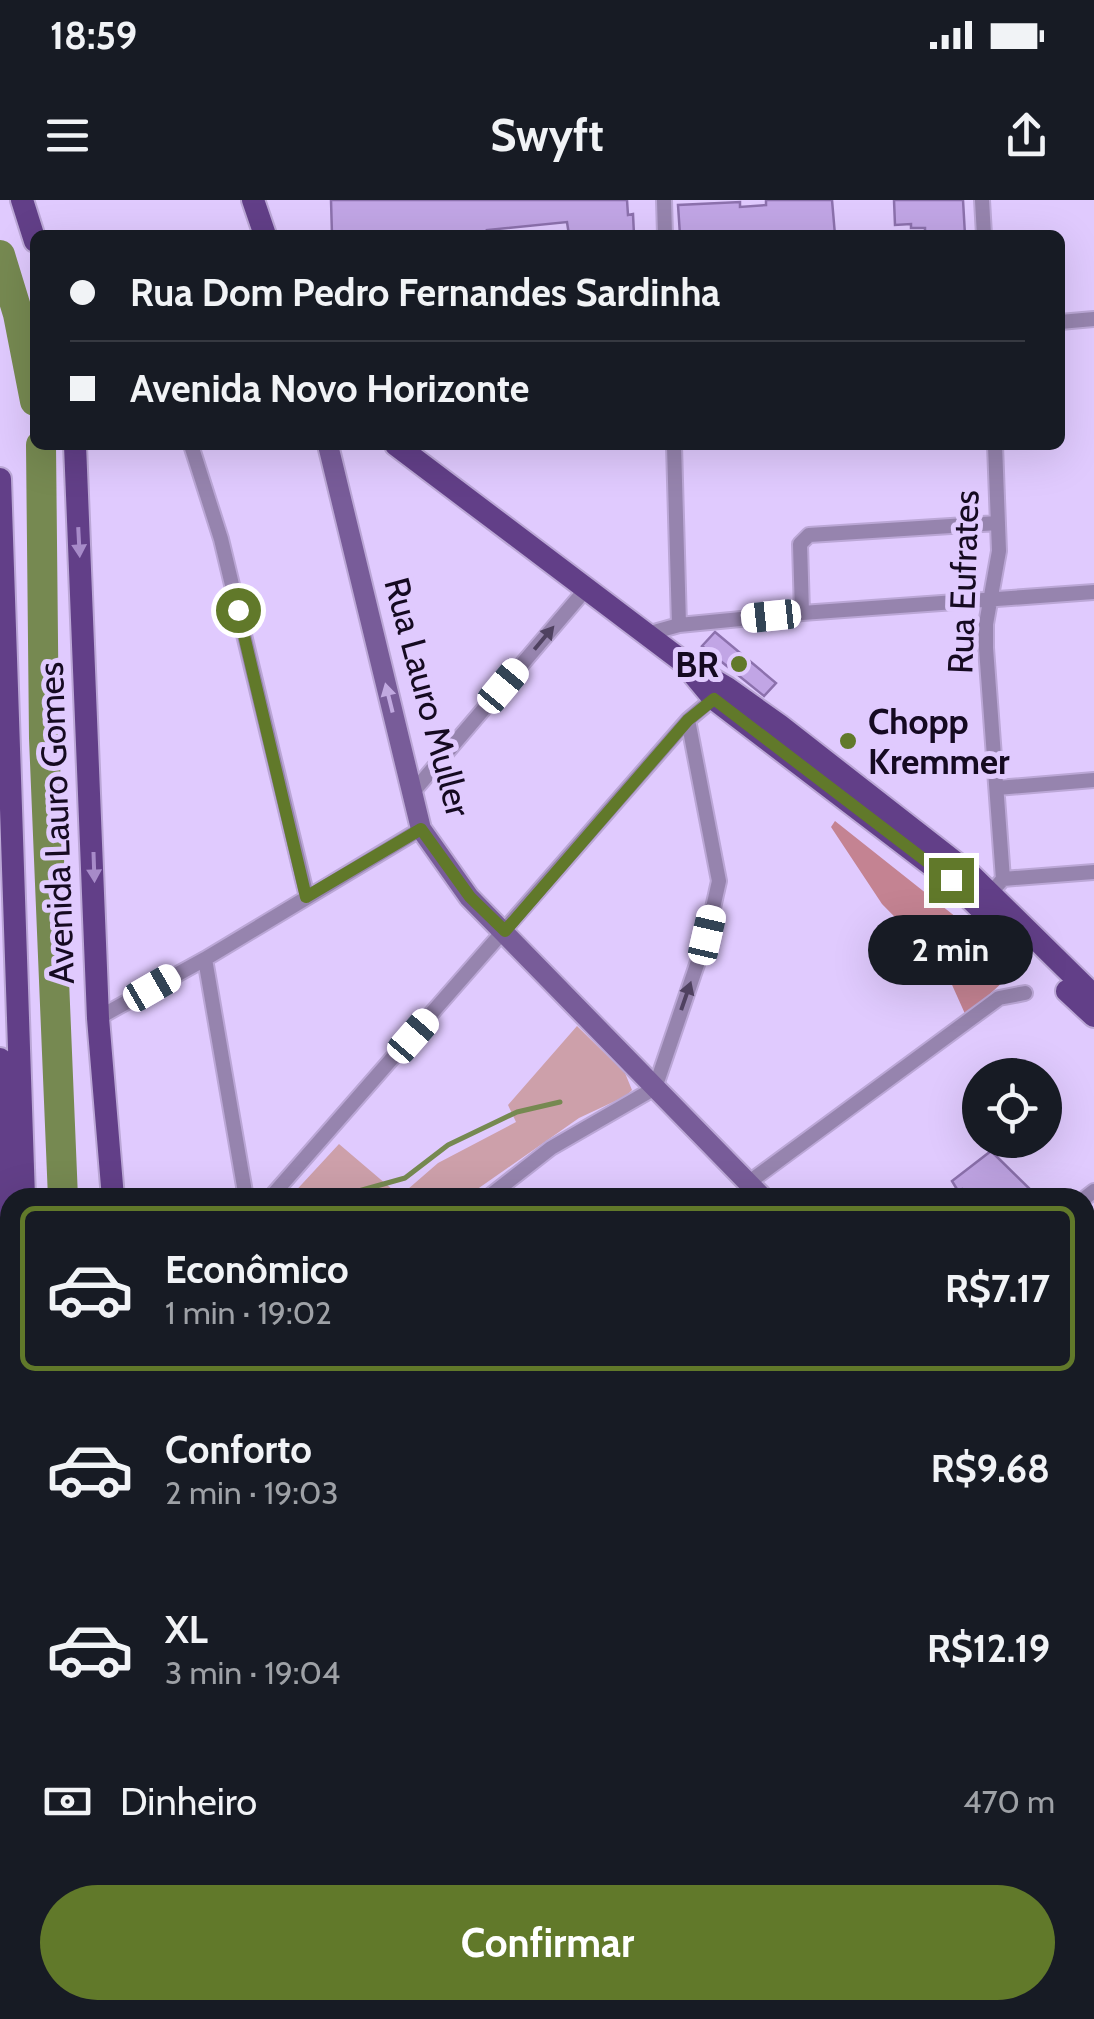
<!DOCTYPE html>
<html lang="pt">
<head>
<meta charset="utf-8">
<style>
	:root { --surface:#171b24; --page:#20242c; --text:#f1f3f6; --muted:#9ea1a6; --line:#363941; --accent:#61792a }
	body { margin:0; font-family:Cabin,sans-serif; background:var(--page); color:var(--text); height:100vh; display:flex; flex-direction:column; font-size:38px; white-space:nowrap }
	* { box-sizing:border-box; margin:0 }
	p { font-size:32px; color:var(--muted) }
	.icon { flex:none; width:55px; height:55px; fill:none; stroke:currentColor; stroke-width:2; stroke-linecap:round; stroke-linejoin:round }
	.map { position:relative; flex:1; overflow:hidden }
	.panel { position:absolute; left:0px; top:988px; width:1095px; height:832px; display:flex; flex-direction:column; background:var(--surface); border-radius:30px 30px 0 0; box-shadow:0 10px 40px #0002 }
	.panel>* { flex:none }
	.banner { position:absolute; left:30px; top:30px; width:1035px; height:220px; border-radius:15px; box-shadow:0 10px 40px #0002; display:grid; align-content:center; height:220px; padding:0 40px; background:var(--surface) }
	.fabs { position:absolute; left:962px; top:858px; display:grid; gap:20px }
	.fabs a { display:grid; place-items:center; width:100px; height:100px; border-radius:50%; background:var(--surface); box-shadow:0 10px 40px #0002; font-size:50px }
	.end { position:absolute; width:45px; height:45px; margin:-22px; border:12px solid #61792a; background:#fff; box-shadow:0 0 0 5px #fff }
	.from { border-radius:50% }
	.bubble { position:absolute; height:70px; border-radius:35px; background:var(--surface); box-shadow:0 10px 40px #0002; font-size:32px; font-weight:800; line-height:70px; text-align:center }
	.car { position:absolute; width:30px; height:60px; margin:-30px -15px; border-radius:12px; box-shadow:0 0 8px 2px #0007; background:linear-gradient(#fff 24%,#345 0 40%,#fff 0 76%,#345 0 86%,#fff 0) }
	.banner b { display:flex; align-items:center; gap:35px; height:95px; font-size:38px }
	.banner b+b { border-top:2px solid var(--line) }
	.banner i { width:25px; height:25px; background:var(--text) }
	ul { padding:18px 0 0; list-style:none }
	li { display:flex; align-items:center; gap:30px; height:165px; margin:0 20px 15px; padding:0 20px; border:5px solid transparent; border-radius:15px }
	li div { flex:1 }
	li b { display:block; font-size:38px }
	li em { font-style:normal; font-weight:800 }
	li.active { border-color:var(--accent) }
	li>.icon { width:90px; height:90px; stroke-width:1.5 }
	.pay { display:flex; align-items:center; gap:25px; height:110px; padding:0 40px; font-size:38px }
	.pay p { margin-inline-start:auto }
	.primary-button { display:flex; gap:20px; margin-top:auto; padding:20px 40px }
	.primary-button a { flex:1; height:115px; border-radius:60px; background:var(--accent); color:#fff; font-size:40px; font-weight:800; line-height:115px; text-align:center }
	.status { display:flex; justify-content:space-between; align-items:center; height:70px; padding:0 50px; background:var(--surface); direction:ltr }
	.status svg { height:28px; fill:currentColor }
	header { display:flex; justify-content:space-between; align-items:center; height:130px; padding:0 40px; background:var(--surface); font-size:45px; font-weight:800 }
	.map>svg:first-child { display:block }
	.built { fill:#d3bbf4 }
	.green { fill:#cda0aa }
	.forest { fill:#c48392 }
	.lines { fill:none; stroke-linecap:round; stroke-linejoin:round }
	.stream { stroke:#768951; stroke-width:5 }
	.river { stroke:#768951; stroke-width:30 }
	.building { fill:#c1a5e5; stroke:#8c71ad; stroke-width:2.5 }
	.street-casing { stroke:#bba7d6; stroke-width:18 }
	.secondary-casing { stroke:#bba7d6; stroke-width:24 }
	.primary-casing { stroke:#bba7d6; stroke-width:26 }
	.highway-casing { stroke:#bba7d6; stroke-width:29 }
	.street { stroke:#9684ae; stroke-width:14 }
	.secondary { stroke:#785c99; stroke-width:20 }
	.primary { stroke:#623f88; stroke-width:22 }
	.highway { stroke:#50227a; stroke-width:25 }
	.oneway { fill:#a78bc9 }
	.oneway2 { fill:#4f4160 }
	.oneway3 { fill:#c1a9e0 }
	.route { stroke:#61792a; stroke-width:12 }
	.poi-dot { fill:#61792a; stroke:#e0cafe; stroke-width:4 }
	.labels { text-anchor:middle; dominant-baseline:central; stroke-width:10; stroke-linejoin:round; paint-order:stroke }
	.street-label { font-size:35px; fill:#150a21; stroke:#e0cafe }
	.poi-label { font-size:35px; font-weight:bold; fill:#150a21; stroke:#e0cafe; text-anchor:end }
</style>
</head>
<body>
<div class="status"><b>18:59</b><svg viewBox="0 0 49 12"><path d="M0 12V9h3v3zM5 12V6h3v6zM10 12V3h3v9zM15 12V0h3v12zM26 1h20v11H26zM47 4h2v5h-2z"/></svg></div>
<header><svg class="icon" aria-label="menu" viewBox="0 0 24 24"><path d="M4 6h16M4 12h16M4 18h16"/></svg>Swyft<svg class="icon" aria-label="share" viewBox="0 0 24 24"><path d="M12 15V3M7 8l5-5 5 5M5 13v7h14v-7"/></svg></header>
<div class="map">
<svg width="1094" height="1819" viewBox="0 0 1094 1819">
	<rect width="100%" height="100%" fill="#e0cafe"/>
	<path class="built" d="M 780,1810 L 829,1810 L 827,1819 L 778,1819 Z"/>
	<path class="green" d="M 577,826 L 625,873 L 632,890 L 626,896 L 579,918 L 466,997 L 290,997 L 339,944 L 400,996 L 438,963 L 516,922 L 508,905 Z"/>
	<path class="forest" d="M 835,621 L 1019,767 L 966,816 L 944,767 L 882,704 L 831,627 Z"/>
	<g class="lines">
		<path class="stream" d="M 353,998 L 355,992 L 405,978 L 448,945 L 517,912 L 560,902"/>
		<path class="river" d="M 0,55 L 18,114 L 35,201
			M 41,245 L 44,538 L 63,998
			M 165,1810 L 167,1819"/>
	</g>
	<path class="building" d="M 331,0 L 627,0 L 628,15 L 633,14 L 634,35 L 569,35 L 567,22 L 487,30 L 488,35 L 465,35 L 464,32 L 332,35 Z
		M 766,0 L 832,0 L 835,35 L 680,35 L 678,5 L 740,2 L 740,7 L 766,5 Z
		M 894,0 L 963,0 L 965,35 L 925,35 L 925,28 L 911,28 L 911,24 L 895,25 Z
		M 715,432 L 776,483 L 764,496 L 702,446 Z
		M 991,951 L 1039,998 L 968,998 L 962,989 L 958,991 L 952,981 Z"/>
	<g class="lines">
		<g class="street-casing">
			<path id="street" d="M 664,0 L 665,35
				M 982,0 L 984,35
				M 1060,122 L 1094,119
				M 191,245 L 221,339 L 307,697
				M 674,245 L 679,425
				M 802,413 L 800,344 L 809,335 L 998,323
				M 647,434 L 679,425 L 802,413 L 1094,392
				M 997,588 L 1094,580
				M 413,592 L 586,389
				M 1003,679 L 1094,672
				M 989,695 L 1003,679 L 986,448 L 986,424 L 999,351 L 995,245
				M 205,759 L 246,998
				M 98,818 L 205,759 L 421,629
				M 748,983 L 999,798 L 1025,793
				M 270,998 L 688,520 L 719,494
				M 487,998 L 551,948 L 655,888 L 707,735 L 719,681 L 688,520
				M 1085,998 L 1094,991
				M 0,1300 L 10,1299
				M 1085,1480 L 1094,1481
				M 1085,1586 L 1094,1581
				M 1085,1753 L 1094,1754
				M 569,1810 L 584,1819
				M 843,1819 L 845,1810"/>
		</g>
		<g class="secondary-casing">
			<path id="secondary" d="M 328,245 L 421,629 L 469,697 L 763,998
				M 1085,1260 L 1094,1262"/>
		</g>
		<g class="primary-casing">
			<path id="primary" d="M 22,0 L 35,41
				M 253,0 L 265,35
				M 75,245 L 98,818 L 113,998
				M 396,245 L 686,464 L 727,488 L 779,525 L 970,674 L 1094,796
				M 0,279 L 24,998
				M 694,475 L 714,499 L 951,680 L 993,721
				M 1067,791 L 1094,816
				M 0,859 L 10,1034
				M 0,1465 L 10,1467
				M 33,1810 L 45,1819
				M 111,1810 L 112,1819
				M 129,1810 L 130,1819
				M 225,1810 L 226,1819
				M 422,1810 L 425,1819"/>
		</g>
		<g class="highway-casing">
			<path id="highway" d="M 0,1603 L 10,1605
				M 0,1633 L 10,1635
				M 0,1788 L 7,1791
				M 375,1810 L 390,1819
				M 436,1810 L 452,1819
				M 529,1810 L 544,1819"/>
		</g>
		<use href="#street" class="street"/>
		<use href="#secondary" class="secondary"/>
		<use href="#primary" class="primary"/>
		<use href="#highway" class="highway"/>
	</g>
	<defs><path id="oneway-solid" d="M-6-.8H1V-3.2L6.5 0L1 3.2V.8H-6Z" transform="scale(2.5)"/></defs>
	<g class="oneway">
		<use href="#oneway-solid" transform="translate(79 342) rotate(87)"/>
		<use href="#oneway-solid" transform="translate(94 667) rotate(88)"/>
	</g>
	<g class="oneway2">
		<use href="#oneway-solid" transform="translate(544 438) rotate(-50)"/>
		<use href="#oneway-solid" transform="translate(686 796) rotate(-71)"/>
	</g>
	<use class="oneway3" href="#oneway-solid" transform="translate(389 498) rotate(-104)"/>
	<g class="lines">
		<path class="route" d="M 238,410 L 306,697 L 421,629 L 470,697 L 505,731 L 688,520 L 714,499 L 951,680"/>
	</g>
	<g class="poi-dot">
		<circle cx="739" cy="464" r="10"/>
		<circle cx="848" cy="541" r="10"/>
	</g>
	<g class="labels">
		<g class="street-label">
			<text transform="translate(963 382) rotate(-88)">Rua Eufrates</text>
			<text transform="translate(428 497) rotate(75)">Rua Lauro Muller</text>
			<text transform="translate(56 623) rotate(-92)">Avenida Lauro Gomes</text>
		</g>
		<g class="poi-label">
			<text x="719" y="464">BR</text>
			<text x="868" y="521" text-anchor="start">Chopp<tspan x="868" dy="40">Kremmer</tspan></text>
		</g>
	</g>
</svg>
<div class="fabs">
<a><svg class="icon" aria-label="locate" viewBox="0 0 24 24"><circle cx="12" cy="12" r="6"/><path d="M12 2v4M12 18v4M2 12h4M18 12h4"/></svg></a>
</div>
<i class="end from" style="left:238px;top:410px"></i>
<i class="end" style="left:951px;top:680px"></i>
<div class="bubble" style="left:868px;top:715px;width:165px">2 min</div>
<i class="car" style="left:771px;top:416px;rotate:264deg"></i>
<i class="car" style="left:503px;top:486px;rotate:40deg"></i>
<i class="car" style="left:707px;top:735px;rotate:13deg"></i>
<i class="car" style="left:152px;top:788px;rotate:60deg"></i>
<i class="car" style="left:413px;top:836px;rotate:41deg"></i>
<div class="banner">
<b><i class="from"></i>Rua Dom Pedro Fernandes Sardinha</b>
<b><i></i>Avenida Novo Horizonte</b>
</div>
<section class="panel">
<ul>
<li class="active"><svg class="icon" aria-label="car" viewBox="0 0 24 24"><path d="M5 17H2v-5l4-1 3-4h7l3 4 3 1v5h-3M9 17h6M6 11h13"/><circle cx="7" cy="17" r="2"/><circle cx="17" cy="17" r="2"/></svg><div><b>Econômico</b><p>1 min · 19:02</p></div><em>R$7.17</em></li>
<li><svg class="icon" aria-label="car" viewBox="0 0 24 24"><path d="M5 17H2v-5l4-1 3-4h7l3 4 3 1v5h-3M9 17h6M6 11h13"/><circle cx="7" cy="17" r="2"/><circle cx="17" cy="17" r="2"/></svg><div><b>Conforto</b><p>2 min · 19:03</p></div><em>R$9.68</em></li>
<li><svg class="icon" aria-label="car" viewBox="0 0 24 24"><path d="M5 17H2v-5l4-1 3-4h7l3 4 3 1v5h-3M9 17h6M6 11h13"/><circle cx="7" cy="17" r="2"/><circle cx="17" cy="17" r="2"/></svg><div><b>XL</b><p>3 min · 19:04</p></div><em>R$12.19</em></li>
</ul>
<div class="pay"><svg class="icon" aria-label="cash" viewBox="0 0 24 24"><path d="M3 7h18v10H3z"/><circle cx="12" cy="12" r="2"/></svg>Dinheiro<p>470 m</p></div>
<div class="primary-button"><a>Confirmar</a></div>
</section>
</div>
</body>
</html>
